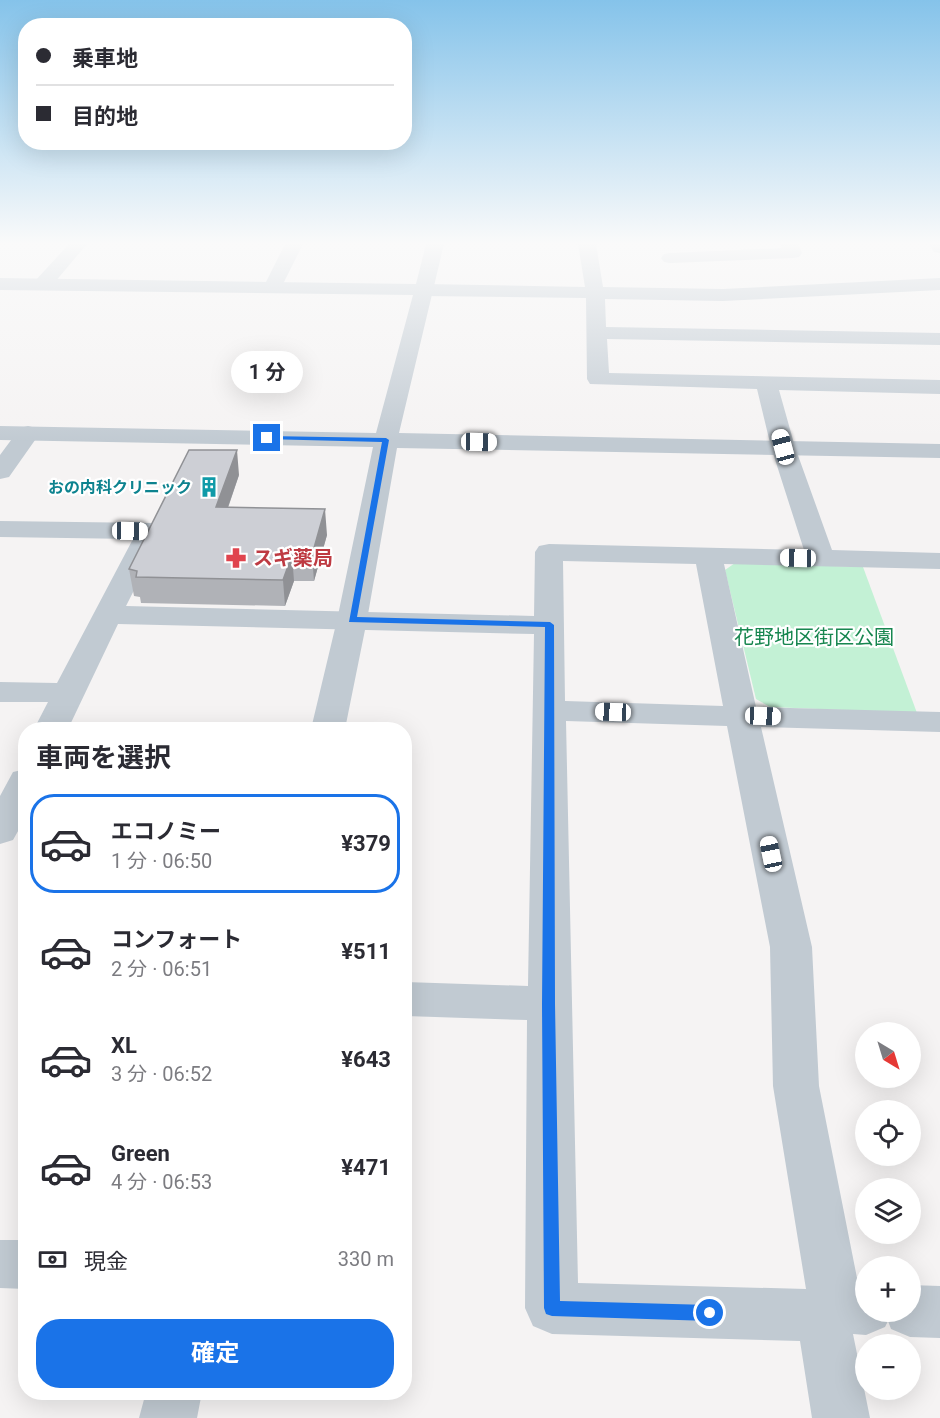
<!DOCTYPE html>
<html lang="ja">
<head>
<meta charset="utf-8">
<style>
	:root { --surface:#fff; --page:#f7f7f7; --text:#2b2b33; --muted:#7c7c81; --line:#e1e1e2; --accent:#1a73e8 }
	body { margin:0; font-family:Roboto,"Noto Sans JP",sans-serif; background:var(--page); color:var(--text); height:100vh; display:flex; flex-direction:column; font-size:22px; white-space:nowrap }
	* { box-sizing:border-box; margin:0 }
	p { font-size:20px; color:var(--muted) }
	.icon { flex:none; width:33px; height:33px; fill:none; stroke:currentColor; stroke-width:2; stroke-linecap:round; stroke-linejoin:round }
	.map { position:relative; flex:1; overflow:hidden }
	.details { position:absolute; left:18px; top:722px; width:394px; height:678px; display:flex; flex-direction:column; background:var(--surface); border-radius:24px; box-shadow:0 6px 24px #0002 }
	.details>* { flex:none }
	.top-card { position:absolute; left:18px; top:18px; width:394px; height:132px; border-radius:24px; box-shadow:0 6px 24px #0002; display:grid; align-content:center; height:132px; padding:0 18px; background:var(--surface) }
	.needle { width:39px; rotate:142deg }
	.fabs { position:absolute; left:855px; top:1022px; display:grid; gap:12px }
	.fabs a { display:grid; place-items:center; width:66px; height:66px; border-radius:50%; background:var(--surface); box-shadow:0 6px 24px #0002; font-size:30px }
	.end { position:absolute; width:27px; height:27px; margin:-14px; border:8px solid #1a73e8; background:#fff; box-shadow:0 0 0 3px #fff }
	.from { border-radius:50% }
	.bubble { position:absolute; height:42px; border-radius:21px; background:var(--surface); box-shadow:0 6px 24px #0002; font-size:20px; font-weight:700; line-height:42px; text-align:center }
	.car { position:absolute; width:18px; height:36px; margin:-18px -9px; border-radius:8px; box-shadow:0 0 4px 2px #0007; background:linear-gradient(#fff 24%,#345 0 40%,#fff 0 76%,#345 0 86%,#fff 0) }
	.top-card b { display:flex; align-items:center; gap:21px; height:57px; font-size:22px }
	.top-card b+b { border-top:2px solid var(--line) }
	.top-card i { width:15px; height:15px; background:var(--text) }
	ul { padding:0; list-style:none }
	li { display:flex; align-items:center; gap:18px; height:99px; margin:0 12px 9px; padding:0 6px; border:3px solid transparent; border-radius:24px }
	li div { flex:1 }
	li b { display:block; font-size:22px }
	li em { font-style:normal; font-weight:700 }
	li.on { border-color:var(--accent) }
	li>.icon { width:54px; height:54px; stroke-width:1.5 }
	h2 { padding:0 18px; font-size:27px; line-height:72px }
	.pay { display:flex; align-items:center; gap:15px; height:66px; padding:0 18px; font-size:22px }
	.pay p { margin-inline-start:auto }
	.primary-button { display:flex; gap:12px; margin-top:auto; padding:12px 18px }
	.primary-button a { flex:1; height:69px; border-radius:24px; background:var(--accent); color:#fff; font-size:24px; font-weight:700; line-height:69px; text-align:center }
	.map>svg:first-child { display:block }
	.green { fill:#c3f1d5 }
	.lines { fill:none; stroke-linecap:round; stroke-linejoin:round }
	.minor { fill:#c1cad2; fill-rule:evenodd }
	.tertiary { fill:#c1cad2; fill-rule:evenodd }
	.wall { fill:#b0b2b7 }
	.shaded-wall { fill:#909195 }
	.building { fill:#cdcfd5; stroke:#909195; stroke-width:1.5 }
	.route { fill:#1a73e8 }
	.labels { text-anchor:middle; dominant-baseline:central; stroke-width:4.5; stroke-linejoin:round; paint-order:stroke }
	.far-culture-label { font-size:16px; font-weight:bold; fill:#0d838f; stroke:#fff; text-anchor:end }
	.health-label { font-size:20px; font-weight:bold; fill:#be3a42; stroke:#fff; text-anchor:start }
	.park-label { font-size:20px; fill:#17864f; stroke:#fff }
</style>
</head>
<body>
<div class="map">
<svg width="940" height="1418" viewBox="0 0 940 1418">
	<rect width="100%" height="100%" fill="#f5f3f3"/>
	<path class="green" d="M 735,563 L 863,567 L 917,713 L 770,707 L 756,699 L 725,570 Z"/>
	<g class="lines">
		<path class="minor" d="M 69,244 L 87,244 L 49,289 L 35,289 L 33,285 L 35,281 Z
			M 285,244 L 303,244 L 279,292 L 265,292 L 263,288 Z
			M 578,244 L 596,244 L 603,287 L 723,289 L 940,278 L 940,290 L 723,301 L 605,299 L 606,327 L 940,333 L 940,345 L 607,339 L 609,373 L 940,380 L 940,394 L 779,390 L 795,447 L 832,550 L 940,553 L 940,569 L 724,564 L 756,707 L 940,712 L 940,732 L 761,727 L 812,947 L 819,1086 L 858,1283 L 866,1283 L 866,1311 L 910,1311 L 910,1285 L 940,1286 L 940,1338 L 910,1337 L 891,1329 L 888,1321 L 885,1327 L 866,1335 L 853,1334 L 870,1418 L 812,1418 L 800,1341 L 552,1334 L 533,1326 L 525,1308 L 527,1020 L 405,1016 L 405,982 L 528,986 L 534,634 L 118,624 L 68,729 L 34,729 L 48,702 L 0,702 L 0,682 L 57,683 L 133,539 L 0,537 L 0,521 L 151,523 L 161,525 L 164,531 L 126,606 L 534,616 L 535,552 L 539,546 L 549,544 L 804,550 L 771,447 L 757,389 L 590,384 L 587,379 L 586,298 L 424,296 L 417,294 L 415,290 L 417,286 L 424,284 L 585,287 ZM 563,561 L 696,564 L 723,706 L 565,701 ZM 566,721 L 727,726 L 770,947 L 773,1086 L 806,1289 L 578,1283 Z
			M 780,244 L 798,244 L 802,253 L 799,257 L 793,258 L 670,263 L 664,262 L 661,258 L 664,254 L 670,253 L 782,248 Z
			M 929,244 L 940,244 L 940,253 L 934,252 Z
			M 28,426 L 36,428 L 40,433 L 9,477 L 0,479 L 0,455 L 20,428 Z
			M 26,769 L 26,817 L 13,840 L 0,844 L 0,796 L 13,772 Z
			M 0,1240 L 26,1240 L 26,1289 L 0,1288 Z"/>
		<path class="tertiary" d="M 426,244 L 444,244 L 399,433 L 940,444 L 940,458 L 397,448 L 367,620 L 345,729 L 311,729 L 337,620 L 373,447 L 0,440 L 0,426 L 376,433 L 413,295 L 0,290 L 0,278 L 416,284 Z
			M 146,1392 L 202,1392 L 197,1418 L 139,1418 Z"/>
	</g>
	<path class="wall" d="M 239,475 L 228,508 L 327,535 L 314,581 L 294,581 L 285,606 L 141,603 L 140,597 L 134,596 L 129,569 Z"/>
	<path class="shaded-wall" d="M 237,450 L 239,475 L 219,533 L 216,507 Z
		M 325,509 L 327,535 L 314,581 L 312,555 Z
		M 292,555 L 294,581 L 285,606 L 283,580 Z"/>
	<path class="building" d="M 189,450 L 237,450 L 216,507 L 325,509 L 312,555 L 292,555 L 283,580 L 136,577 L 137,571 L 129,569 Z"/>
	<linearGradient id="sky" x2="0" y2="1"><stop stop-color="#85c3ea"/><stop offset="0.55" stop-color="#fafafa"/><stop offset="1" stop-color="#fafafa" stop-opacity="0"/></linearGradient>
	<rect width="940" height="442" fill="url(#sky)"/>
	<path class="route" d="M 267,436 L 386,438 L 389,440 L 357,617 L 550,622 L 554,625 L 555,1004 L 560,1301 L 710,1305 L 715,1308 L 717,1313 L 715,1318 L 710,1321 L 552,1316 L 546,1314 L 544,1308 L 542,1004 L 545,627 L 349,622 L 382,442 L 264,439 Z"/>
	<defs>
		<g id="building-bare" transform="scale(1.62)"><path d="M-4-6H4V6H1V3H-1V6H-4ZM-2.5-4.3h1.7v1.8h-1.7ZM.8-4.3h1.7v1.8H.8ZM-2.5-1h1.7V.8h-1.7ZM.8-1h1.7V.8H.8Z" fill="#0f9aa8" stroke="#fff" stroke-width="2.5" paint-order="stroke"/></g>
		<g id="pharmacy-bare" transform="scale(1.62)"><path d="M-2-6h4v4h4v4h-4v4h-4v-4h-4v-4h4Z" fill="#e0444e" stroke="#fff" stroke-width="2.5" paint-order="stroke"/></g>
	</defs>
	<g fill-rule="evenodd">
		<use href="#building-bare" x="209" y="487"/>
		<use href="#pharmacy-bare" x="236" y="558"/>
	</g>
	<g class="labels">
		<g class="far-culture-label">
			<text x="192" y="487">おの内科クリニック</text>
		</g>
		<g class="health-label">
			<text x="253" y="558">スギ薬局</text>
		</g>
		<g class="park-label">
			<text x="814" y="637">花野地区街区公園</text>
		</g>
	</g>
</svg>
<div class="fabs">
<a><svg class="needle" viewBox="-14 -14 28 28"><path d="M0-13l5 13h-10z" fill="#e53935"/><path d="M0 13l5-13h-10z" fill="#7c7c81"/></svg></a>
<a><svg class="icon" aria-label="locate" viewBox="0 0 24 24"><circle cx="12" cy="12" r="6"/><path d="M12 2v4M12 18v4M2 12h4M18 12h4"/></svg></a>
<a><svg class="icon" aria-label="layers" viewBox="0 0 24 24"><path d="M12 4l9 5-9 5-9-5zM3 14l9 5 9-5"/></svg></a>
<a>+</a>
<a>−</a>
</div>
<i class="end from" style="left:710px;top:1313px"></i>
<i class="end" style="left:267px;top:438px"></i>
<div class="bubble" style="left:231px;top:351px;width:72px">1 分</div>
<i class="car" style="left:479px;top:442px;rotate:91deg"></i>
<i class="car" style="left:783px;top:447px;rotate:345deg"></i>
<i class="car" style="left:130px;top:531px;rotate:91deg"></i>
<i class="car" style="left:798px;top:558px;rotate:271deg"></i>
<i class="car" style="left:613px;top:712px;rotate:272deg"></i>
<i class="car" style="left:763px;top:716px;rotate:92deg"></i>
<i class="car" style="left:771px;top:854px;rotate:348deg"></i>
<div class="top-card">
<b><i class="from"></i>乗車地</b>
<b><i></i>目的地</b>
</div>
<section class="details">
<h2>車両を選択</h2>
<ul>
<li class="on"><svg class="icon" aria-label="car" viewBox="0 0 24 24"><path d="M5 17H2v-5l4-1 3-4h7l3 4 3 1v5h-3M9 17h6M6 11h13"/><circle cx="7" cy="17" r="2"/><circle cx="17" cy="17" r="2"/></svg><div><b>エコノミー</b><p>1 分 · 06:50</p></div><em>¥379</em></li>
<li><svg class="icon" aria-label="car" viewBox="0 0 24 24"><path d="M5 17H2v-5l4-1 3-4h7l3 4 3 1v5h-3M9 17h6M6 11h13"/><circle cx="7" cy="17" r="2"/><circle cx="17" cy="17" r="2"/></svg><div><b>コンフォート</b><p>2 分 · 06:51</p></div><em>¥511</em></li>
<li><svg class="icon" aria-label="car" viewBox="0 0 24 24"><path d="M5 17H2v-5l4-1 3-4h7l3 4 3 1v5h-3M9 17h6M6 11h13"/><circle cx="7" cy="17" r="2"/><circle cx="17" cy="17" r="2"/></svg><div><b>XL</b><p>3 分 · 06:52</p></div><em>¥643</em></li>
<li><svg class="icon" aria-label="car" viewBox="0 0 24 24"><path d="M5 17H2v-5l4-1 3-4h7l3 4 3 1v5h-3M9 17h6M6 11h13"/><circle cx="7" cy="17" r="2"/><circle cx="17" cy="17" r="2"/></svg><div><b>Green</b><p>4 分 · 06:53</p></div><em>¥471</em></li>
</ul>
<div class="pay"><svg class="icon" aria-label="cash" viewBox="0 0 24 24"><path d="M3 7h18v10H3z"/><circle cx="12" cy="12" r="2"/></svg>現金<p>330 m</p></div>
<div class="primary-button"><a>確定</a></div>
</section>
</div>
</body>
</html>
